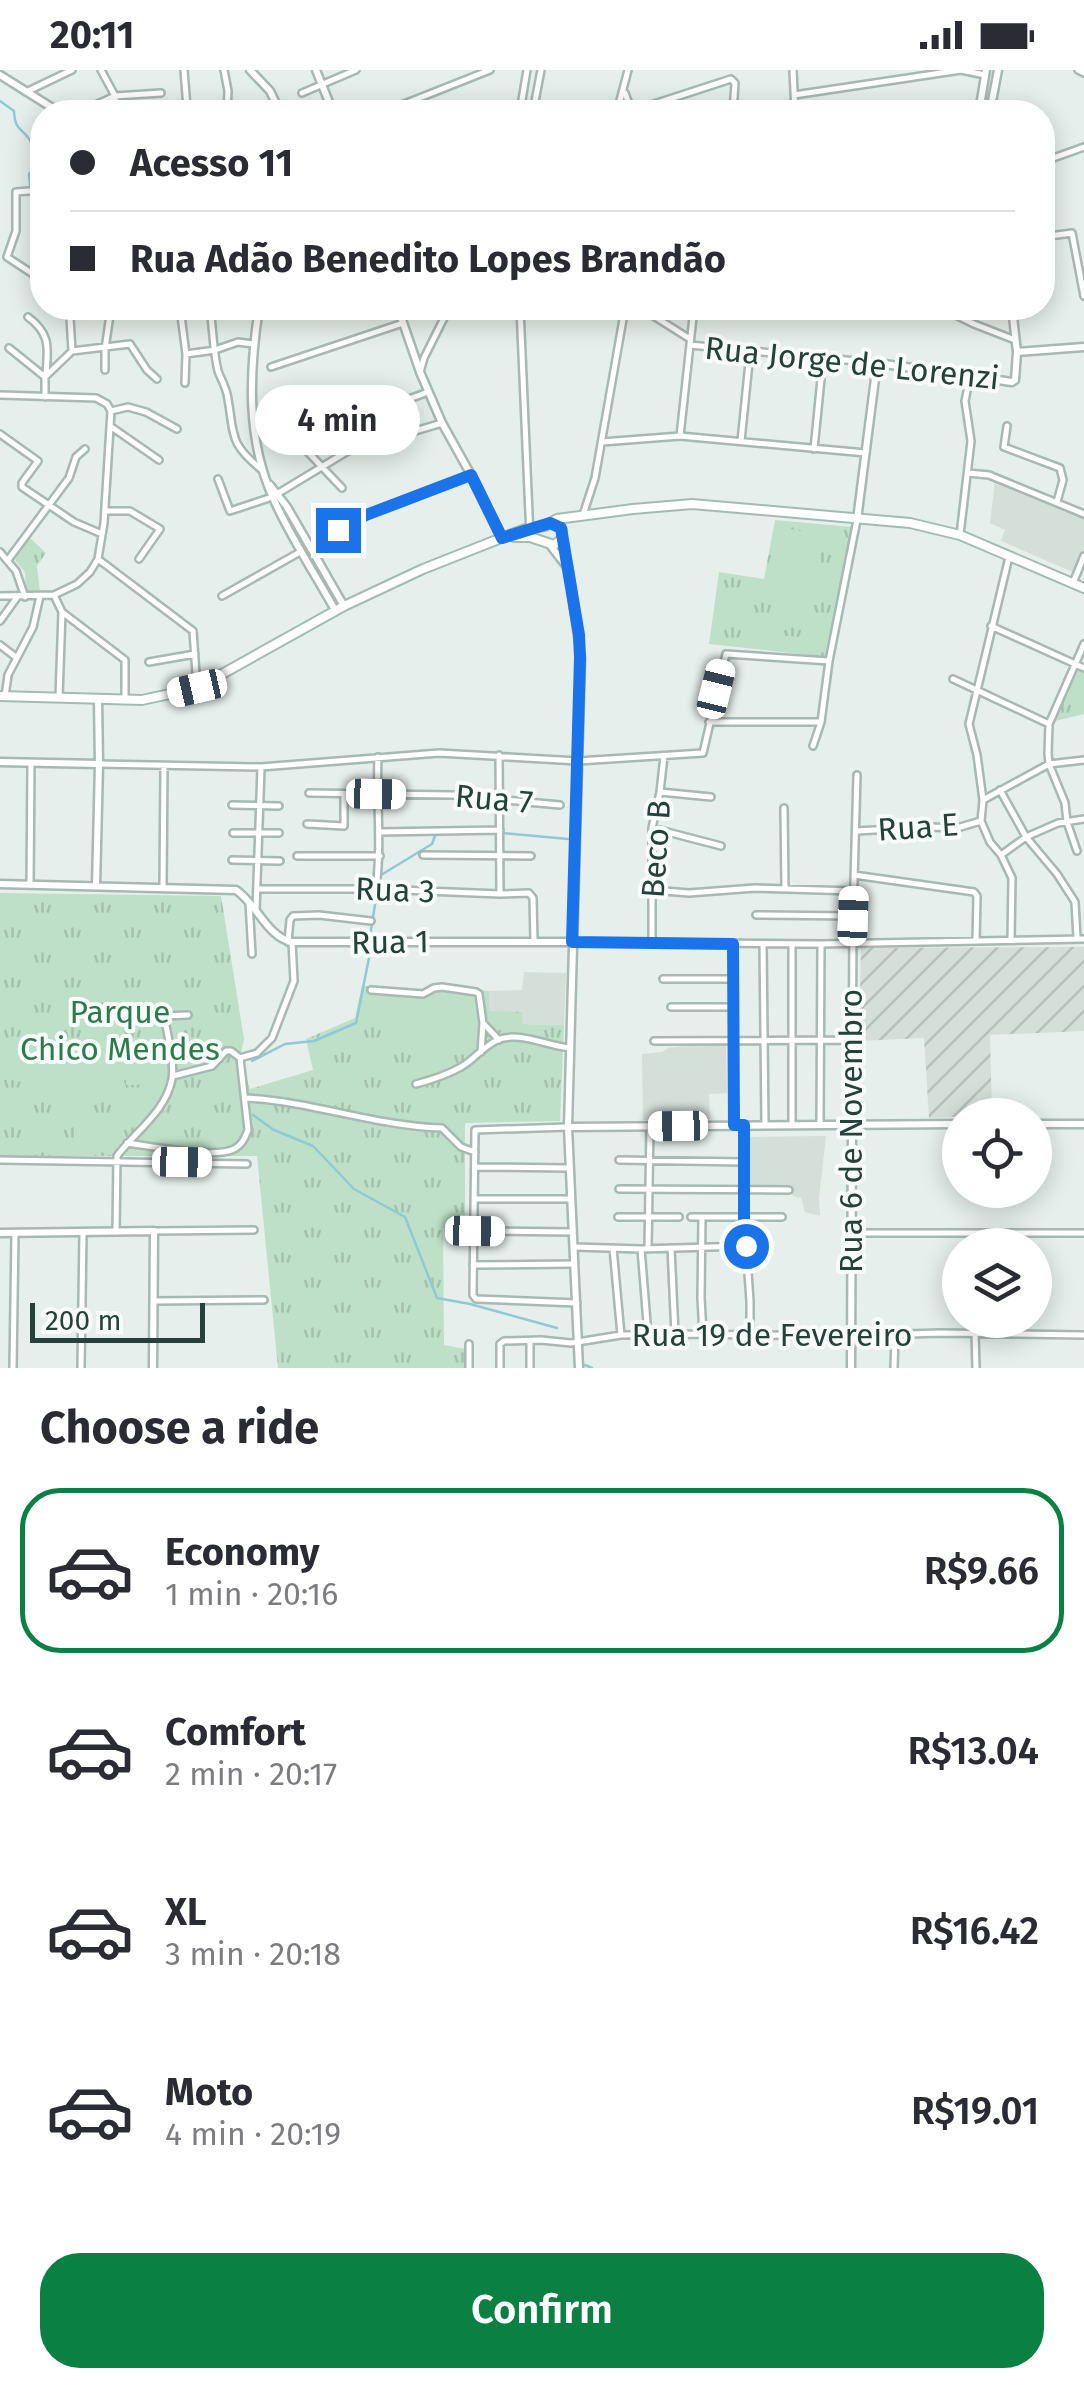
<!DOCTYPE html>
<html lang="en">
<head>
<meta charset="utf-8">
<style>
	:root { --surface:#fff; --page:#f7f7f7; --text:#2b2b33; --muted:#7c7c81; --line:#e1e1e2; --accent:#0b8043 }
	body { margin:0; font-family:"Fira Sans",sans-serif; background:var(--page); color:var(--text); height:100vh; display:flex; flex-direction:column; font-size:38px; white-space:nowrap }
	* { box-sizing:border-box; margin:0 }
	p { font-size:32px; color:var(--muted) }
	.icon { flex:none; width:55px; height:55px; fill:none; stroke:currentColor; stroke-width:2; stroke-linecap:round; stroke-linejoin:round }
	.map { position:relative; height:1298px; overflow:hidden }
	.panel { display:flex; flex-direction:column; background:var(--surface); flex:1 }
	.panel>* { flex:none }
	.guide { position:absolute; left:30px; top:30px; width:1025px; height:220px; border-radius:40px; box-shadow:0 5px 25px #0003; display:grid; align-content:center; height:220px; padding:0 40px; background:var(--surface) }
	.controls { position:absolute; left:942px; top:1028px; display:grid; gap:20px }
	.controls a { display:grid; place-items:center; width:110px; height:110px; border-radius:50%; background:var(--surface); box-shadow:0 5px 25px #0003; font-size:50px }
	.scale { position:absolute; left:30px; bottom:25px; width:175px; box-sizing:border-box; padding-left:10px; border:5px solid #24423a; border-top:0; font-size:28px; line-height:35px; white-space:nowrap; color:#24423a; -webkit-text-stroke:8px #f7fbf9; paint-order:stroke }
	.end { position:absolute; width:45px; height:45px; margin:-22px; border:12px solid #1a73e8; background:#fff; box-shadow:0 0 0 5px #fff }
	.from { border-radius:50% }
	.bubble { position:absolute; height:70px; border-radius:35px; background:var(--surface); box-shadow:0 5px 25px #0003; font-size:32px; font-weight:600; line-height:70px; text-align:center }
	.car { position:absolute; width:30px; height:60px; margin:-30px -15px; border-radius:12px; box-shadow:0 0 8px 2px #0007; background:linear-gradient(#fff 24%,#345 0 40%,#fff 0 76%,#345 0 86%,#fff 0) }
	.guide b { display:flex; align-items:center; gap:35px; height:95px; font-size:38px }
	.guide b+b { border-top:2px solid var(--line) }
	.guide i { width:25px; height:25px; background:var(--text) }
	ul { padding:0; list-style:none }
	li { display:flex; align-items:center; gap:30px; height:165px; margin:0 20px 15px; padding:0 20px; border:5px solid transparent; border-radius:40px }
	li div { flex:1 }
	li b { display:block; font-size:38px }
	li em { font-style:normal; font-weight:600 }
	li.selected { border-color:var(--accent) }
	li>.icon { width:90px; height:90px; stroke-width:1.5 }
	h2 { padding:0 40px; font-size:45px; line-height:120px }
	.action { display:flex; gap:20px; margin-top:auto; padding:20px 40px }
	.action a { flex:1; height:115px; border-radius:40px; background:var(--accent); color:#fff; font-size:40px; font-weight:600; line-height:115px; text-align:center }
	.status { display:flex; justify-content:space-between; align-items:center; height:70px; padding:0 50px; background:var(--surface); direction:ltr }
	.status svg { height:28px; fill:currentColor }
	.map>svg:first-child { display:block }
	.built { fill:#d4dfda }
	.industrial { fill:url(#industrial-furrows) }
	.park { fill:url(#park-tufts) }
	.pitch { fill:#bfe0c8 }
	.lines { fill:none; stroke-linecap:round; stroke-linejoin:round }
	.stream { stroke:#8ec9d4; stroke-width:2.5 }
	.minor-casing { stroke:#a8b8b2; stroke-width:10 }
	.tertiary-casing { stroke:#a8b8b2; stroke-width:11 }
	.secondary-casing { stroke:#a4bbb3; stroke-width:12 }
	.minor { stroke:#fff; stroke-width:5 }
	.tertiary { stroke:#fff; stroke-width:6 }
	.secondary { stroke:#fff; stroke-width:8 }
	.route { stroke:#1a73e8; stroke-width:12 }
	.labels { text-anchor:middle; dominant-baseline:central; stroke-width:8; stroke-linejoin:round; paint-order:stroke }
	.street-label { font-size:32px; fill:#24423a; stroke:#f7fbf9 }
	.park-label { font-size:32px; fill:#2d7a4b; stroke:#f7fbf9 }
</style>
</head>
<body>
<div class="status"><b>20:11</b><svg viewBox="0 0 49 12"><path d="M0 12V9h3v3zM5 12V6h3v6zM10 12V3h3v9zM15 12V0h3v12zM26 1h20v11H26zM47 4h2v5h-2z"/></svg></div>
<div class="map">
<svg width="1084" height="1298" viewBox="0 0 1084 1298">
	<defs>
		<pattern id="industrial-furrows" width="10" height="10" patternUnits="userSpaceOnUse" patternTransform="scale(2.5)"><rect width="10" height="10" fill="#d4dfda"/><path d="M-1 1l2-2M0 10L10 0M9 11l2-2" fill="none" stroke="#b6c1bc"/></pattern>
		<pattern id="park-tufts" width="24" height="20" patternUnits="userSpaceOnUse" patternTransform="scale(2.5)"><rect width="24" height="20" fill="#bfe0c8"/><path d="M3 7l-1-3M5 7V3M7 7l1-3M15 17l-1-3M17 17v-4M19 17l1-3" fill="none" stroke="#a4c1ad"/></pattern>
	</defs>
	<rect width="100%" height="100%" fill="#e6efeb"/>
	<path class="built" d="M 995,411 L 1084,449 L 1084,481 L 1075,503 L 1001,471 L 1005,460 L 990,453 Z
		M 524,902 L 566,903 L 564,955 L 522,954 L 488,941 L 489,921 L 522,920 Z
		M 689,975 L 726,975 L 727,1023 L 709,1024 L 710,1049 L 643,1050 L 642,984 L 662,982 L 668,978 Z
		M 826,1066 L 819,1128 L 820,1146 L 805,1142 L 801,1128 L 793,1126 L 789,1117 L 746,1118 L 745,1082 L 749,1081 L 749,1067 Z"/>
	<path class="industrial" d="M 1084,877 L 1084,961 L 990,965 L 992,1045 L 929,1048 L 924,968 L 859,971 L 861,878 Z"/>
	<path class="park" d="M 775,450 L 852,457 L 827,587 L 709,574 L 719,502 L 764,509 Z
		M 30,468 L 46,483 L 37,496 L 40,522 L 26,523 L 25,502 L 13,488 Z
		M 1078,600 L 1084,603 L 1084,644 L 1055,651 Z
		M 0,823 L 221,826 L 244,969 L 240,988 L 250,1019 L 313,1000 L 306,969 L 355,948 L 362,916 L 422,919 L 434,915 L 489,921 L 489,941 L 522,942 L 523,954 L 564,955 L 560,1051 L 465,1053 L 465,1157 L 443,1158 L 444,1275 L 465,1279 L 466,1298 L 278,1298 L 257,1086 L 0,1086 Z"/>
	<path class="pitch" d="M 779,457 L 824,465 L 810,539 L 765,530 Z
		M 773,565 L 801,567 L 800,582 L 771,579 Z
		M 391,920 L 474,932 L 466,985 L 383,973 Z
		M 97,937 L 122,937 L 122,952 L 97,952 Z
		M 12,966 L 87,979 L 79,1022 L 5,1009 Z
		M 121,979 L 122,1009 L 91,1011 L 90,981 Z
		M 156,983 L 157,1014 L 126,1015 L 125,984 Z
		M 75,1058 L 111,1059 L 111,1080 L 76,1081 Z"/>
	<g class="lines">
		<path class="stream" d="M 0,31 L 14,41 C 15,61 21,57 30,70 C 33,77 33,88 35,96 L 29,104 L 34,157
			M 503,763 L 568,769
			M 381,805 L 432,774 L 436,763
			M 370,866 L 377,822
			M 252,991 L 285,974 L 314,971 L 356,953 L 371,878
			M 253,1045 L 274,1060 L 313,1076 L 354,1119 L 405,1147 L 437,1228 L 470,1234 L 557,1258
			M 585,1295 L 592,1298"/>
		<g class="minor-casing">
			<path id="minor" d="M 101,0 L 115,26 L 116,42
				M 184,0 L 187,38
				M 224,0 L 228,21 L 227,42
				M 793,0 L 795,42
				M 1078,0 L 1084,3
				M 26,22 L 72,0
				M 302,23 L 356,0
				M 625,23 L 632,42
				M 794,25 L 961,0 L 985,5
				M 80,42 L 115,26 L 161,23
				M 384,42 L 490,0
				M 520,42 L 527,0
				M 533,42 L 541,0
				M 617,42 L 628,0
				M 643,42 L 648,36 L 731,9 L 735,13 L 733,42
				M 1042,92 L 1084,77
				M 42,120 L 16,122 L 16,161 L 7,187 L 42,210
				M 1042,167 L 1072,163 L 1084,226
				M 180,238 L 186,284 L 185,313
				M 210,238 C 213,259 213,281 218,301 C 221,309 225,316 227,324 C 235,364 227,372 262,400
				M 520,238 L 530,467
				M 641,238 L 690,269
				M 941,238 L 974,254 L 1015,270
				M 28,247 C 51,264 48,278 46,304
				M 690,275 L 877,293
				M 9,278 L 45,307
				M 72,281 L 130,274 L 147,300 L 157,309
				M 186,284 L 215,280 L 238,272 L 253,274
				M 271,297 L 403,253
				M 105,300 L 105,279 L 111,238
				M 420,302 L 424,288 L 449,238
				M 0,325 L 96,328 L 107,334 L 111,341 L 104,453 L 98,489 L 90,502 L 77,514 L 54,525 L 0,526
				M 45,327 L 45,307 L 72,281 L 70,248 L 71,238
				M 111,341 L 128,337 L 146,342 L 177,359
				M 363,346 L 428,322
				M 110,356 L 159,390
				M 1007,356 L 1004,377 L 1060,398 L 1063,410 L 1057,432
				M 254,360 L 280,359 L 290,363 L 342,418
				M 0,364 L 38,391 L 22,413 L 22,417 L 74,452 L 102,464
				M 680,366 L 694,238
				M 741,371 L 750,283
				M 602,372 L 680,366 L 866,383
				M 814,379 L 823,289
				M 968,403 L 989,405 L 1084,444
				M 218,409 L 230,441 L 272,427 L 348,381 L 442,353
				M 105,441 L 130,441 L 160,459 L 139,489
				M 583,445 L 595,408 L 625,238
				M 960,465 L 971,371 L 965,331 L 970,306
				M 310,476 L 366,445 L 471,405
				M 0,482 L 16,501 L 25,527
				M 1009,487 L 969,654 L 977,685 L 983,730 L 981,751 L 990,772 L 1001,785 L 1012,808 L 1011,870
				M 98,489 L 193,561 L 197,618
				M 8,490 L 69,408 L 76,387 L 85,379
				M 1073,513 L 1084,486
				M 54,525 L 62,542 L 125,590 L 125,629
				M 222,526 L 300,482
				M 0,551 L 18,526
				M 991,556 L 1084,598
				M 0,575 L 17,588
				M 149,592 L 195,584
				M 953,609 L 1049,654
				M 5,626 L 8,605 L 33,557 L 40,526
				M 59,627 L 62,542
				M 709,652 L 821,652
				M 813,676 L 821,652 L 829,591 L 857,450
				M 499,685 L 500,824
				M 99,694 L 261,697 L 439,683 L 578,691 L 703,683 L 726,584 L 829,591
				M 1000,720 L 1026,767 L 1057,804 L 1075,832 L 1077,868
				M 660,722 L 711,727
				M 309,723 L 452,725 L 560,735
				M 983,730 L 1049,694 L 1084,690
				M 232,735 L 279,736
				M 784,738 L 785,818
				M 307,754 L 344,756 L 344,724
				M 652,758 L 721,776
				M 856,761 L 930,757 L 957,758 L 981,751
				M 379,762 L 500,760
				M 233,763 L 279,763
				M 1077,781 L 1067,752 L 1065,733 L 1049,694 L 1048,683 L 1049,654 L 1084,574
				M 423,785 L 531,786
				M 1001,785 L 1026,767 L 1058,753 L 1084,749
				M 297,786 L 380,786
				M 232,790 L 280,791
				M 854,805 L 974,822 L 977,826 L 976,871
				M 30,815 L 31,693
				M 163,817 L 164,696
				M 376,818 C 382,773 376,731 378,687
				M 257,819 L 376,819 L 500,824 L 529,823 L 533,828 L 534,872
				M 652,820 L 689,823 L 755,818 L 854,821
				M 249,832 L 252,884
				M 256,840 L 261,698
				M 756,845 L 853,846
				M 288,872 L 290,850 L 293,846 L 319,845 L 371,851
				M 572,872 L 821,874 L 1084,869
				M 652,872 L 652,758 L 660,722 L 664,686
				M 733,874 L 734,1055
				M 763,874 L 765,1055
				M 663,909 L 733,909
				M 371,920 L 423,924 L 434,918 L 442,917 L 476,922 L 479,924 L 483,953 L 481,982
				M 671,937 L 733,937
				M 484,954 L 499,970
				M 654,971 L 853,970
				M 173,1006 L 212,996 L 226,981 L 231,981 L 240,988 L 257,983 L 272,968 L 294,911 L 292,872
				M 416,1014 C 431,1010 447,1005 461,997 C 474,990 485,974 500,969 C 522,962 547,976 570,978
				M 245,1028 C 311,1031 375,1056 442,1058 L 461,1077 L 475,1082
				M 792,1054 L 792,874
				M 820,1054 L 821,874
				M 852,1054 L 853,846 L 857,705
				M 744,1055 L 744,1147 L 750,1231 L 750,1265
				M 568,1057 L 475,1060 L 473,1225 L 476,1229 L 577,1233
				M 127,1073 C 151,1076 214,1089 234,1079 C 242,1075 245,1068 248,1060 L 240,988
				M 0,1090 L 247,1094
				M 619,1090 L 743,1092
				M 476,1097 L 568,1098
				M 619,1119 L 789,1120
				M 475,1129 L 570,1129
				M 618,1147 L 679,1147
				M 691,1147 L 782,1147
				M 702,1147 L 701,1228 L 703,1264
				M 154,1161 L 254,1160
				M 475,1161 L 572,1162
				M 116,1162 L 117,1086 C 136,1061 166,1041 172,1009 C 175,992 167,963 164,946 L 188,945
				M 852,1163 L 1084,1163
				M 574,1177 L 641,1179 L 746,1176
				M 613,1178 L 621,1265
				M 671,1178 L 675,1264
				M 641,1179 L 648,1265
				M 648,1179 L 650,1057
				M 473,1195 L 574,1194
				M 155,1231 L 264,1230
				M 975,1263 L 976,1298
				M 469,1274 L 469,1298
				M 13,1298 L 15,1163
				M 81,1298 L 83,1163
				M 500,1298 L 500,1274 L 504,1271 L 541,1270 L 571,1273 L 621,1265 L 675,1264 L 850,1266 L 939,1263 L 1084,1265
				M 530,1298 L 530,1271
				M 894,1298 L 895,1265"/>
		</g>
		<g class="tertiary-casing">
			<path id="tertiary" d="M 250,0 L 270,21 L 280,42
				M 316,0 L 333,42
				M 0,5 L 59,42
				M 979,42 L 986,0
				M 990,42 L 998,0
				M 259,238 C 249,302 246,370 274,430 C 291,468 315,504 335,540
				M 398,238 L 420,302 L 442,353 L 471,405 L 502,468
				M 1017,282 L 1084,277
				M 270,415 L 287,437 L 344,536
				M 857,450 L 877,293 L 1012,312 L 1015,310 L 1017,282 L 1012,238
				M 562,469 L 569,501 L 581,588 L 568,1057 L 579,1298
				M 550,475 L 567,497
				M 0,692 L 99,694
				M 0,814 L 236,820 C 257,834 267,867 292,872 L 572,872
				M 96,816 L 99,694 L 98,629
				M 1035,1054 L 1084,1054
				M 568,1057 L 960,1054
				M 0,1163 L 154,1161 L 153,1298
				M 851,1298 L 852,1054"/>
		</g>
		<g class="secondary-casing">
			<path id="secondary" d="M 514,467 L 530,467 L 554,475 L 562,469 L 562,460
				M 0,626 L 142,630 L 197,618 L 344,536 L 423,499 L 504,467 L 528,458 L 545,456 L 557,449 L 633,439 L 692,434 L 910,453 L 960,465 L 1084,518"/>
		</g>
		<use href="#minor" class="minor"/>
		<use href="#tertiary" class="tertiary"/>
		<use href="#secondary" class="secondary"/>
	</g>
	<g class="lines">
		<path class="route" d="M 338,460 L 366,445 L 471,405 L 502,468 L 550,453 L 561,458 L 579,565 L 580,588 L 572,872 L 733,874 L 734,1055 L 744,1055 L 744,1147 L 746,1176"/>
	</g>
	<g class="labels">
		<g class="street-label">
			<text transform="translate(852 293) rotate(6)">Rua Jorge de Lorenzi</text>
			<text transform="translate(494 729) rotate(5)">Rua 7</text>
			<text transform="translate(918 757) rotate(-4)">Rua E</text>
			<text transform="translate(656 779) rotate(-86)">Beco B</text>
			<text transform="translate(395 820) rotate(2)">Rua 3</text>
			<text transform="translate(390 872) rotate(-1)">Rua 1</text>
			<text transform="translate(851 1061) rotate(-90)">Rua 6 de Novembro</text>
			<text x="772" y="1265">Rua 19 de Fevereiro</text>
		</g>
		<g class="park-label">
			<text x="120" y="942">Parque<tspan x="120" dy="37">Chico Mendes</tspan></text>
		</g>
	</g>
</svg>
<div class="controls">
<a><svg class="icon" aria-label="locate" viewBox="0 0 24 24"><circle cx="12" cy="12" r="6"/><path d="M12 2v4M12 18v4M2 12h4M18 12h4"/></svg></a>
<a><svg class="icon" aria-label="layers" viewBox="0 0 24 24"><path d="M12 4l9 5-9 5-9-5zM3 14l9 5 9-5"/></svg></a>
</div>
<div class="scale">200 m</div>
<i class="end from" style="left:746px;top:1176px"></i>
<i class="end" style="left:338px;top:460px"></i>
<div class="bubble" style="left:255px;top:315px;width:165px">4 min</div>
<i class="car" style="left:197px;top:618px;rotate:257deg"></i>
<i class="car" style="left:716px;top:619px;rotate:14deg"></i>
<i class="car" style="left:376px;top:724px;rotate:91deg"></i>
<i class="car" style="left:853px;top:846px;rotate:2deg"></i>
<i class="car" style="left:678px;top:1056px;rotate:269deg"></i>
<i class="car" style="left:182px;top:1092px;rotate:91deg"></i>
<i class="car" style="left:475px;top:1161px;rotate:91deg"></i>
<div class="guide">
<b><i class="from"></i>Acesso 11</b>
<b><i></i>Rua Adão Benedito Lopes Brandão</b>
</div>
</div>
<section class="panel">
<h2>Choose a ride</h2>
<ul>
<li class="selected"><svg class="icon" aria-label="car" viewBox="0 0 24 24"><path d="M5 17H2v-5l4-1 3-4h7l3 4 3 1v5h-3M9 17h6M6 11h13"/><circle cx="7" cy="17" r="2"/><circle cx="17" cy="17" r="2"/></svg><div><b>Economy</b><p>1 min · 20:16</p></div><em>R$9.66</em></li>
<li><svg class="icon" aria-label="car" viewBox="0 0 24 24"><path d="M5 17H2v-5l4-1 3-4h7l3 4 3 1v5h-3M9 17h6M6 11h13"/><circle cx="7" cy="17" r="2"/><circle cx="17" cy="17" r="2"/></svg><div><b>Comfort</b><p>2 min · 20:17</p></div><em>R$13.04</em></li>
<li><svg class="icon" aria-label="car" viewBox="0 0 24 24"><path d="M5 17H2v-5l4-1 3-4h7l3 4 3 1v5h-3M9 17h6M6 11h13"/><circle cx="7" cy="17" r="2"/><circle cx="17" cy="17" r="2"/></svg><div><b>XL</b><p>3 min · 20:18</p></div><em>R$16.42</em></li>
<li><svg class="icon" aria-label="car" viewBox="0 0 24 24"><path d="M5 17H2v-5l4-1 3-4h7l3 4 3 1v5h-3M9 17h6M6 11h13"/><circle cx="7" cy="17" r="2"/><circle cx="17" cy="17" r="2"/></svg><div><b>Moto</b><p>4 min · 20:19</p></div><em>R$19.01</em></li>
</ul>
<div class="action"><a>Confirm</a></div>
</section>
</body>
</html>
